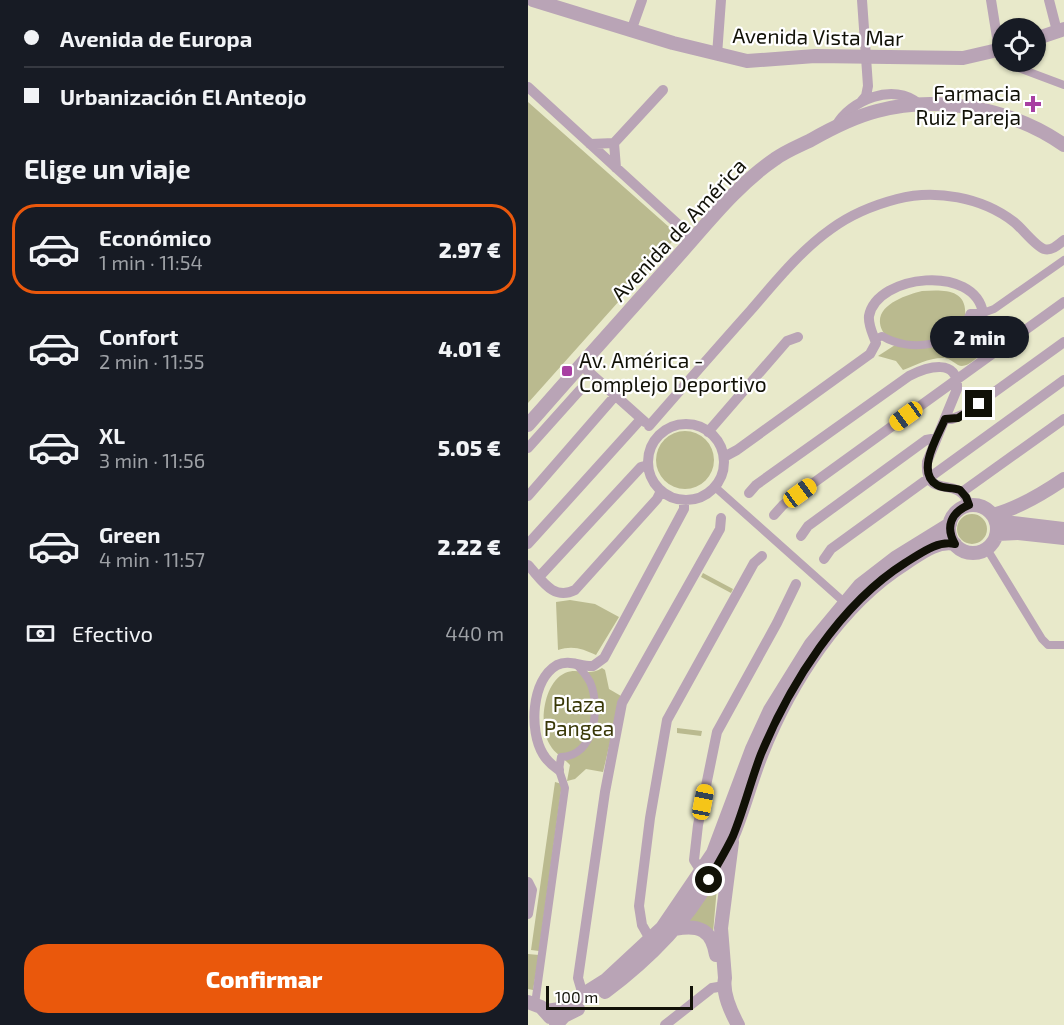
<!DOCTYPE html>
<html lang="es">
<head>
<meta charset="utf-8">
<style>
	:root { --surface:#171b24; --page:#242831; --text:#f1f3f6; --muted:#9ea1a6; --line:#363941; --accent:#ea580c }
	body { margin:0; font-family:"Exo 2",sans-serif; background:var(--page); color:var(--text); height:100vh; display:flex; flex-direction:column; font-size:22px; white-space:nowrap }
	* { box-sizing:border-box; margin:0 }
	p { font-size:20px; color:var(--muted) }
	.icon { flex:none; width:33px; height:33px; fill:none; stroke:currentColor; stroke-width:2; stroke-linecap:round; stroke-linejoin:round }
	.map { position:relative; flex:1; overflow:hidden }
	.drawer { display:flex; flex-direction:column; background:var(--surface); width:528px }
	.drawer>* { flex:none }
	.top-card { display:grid; align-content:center; height:132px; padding:0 24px; background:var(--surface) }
	.controls { position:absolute; left:464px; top:18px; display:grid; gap:12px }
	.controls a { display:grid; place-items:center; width:54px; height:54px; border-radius:50%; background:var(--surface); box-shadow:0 2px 4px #0004; font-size:30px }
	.scale { position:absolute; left:18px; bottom:15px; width:147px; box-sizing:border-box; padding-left:6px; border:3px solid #111107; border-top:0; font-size:16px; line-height:21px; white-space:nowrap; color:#111107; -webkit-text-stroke:4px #fff; paint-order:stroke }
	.end { position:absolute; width:27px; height:27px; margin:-14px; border:8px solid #111107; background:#fff; box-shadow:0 0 0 3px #fff }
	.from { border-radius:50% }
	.bubble { position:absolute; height:42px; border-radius:21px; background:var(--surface); box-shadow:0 2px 4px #0004; font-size:20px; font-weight:800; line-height:42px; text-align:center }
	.car { position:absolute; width:18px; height:36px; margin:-18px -9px; border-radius:8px; box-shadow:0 0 4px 2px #0007; background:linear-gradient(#f5c518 24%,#345 0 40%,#f5c518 0 76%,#345 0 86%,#f5c518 0) }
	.top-card b { display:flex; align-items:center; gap:21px; height:57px; font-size:22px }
	.top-card b+b { border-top:2px solid var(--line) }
	.top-card i { width:15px; height:15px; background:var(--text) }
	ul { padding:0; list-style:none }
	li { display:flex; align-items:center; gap:18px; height:90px; margin:0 12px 9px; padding:0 12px; border:3px solid transparent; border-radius:24px }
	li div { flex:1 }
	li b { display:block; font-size:22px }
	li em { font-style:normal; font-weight:800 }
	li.selected { border-color:var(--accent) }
	li>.icon { width:54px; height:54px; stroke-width:1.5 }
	h2 { padding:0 24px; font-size:27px; line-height:72px }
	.pay { display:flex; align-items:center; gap:15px; height:66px; padding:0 24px; font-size:22px }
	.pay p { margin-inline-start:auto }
	.button { display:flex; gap:12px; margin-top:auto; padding:12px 24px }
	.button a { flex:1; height:69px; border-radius:24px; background:var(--accent); color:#fff; font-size:24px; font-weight:800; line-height:69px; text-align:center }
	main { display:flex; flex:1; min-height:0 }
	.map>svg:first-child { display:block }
	.green { fill:#baba8f }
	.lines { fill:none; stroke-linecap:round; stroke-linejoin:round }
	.pedestrian { stroke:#b9a4b6; stroke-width:8 }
	.minor { stroke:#b9a4b6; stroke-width:10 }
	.tertiary { stroke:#b9a4b6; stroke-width:14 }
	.route { stroke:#111107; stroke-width:8 }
	.poi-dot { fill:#a83fa2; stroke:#fff; stroke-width:2 }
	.labels { text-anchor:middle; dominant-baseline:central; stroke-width:4.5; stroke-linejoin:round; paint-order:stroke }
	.street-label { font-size:21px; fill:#111107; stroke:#fff }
	.poi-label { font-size:21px; fill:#111107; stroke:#fff; text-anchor:end }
	.park-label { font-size:21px; fill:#393807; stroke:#fff }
</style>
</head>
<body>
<main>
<section class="drawer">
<div class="top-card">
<b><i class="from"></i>Avenida de Europa</b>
<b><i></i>Urbanización El Anteojo</b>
</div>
<h2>Elige un viaje</h2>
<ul>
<li class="selected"><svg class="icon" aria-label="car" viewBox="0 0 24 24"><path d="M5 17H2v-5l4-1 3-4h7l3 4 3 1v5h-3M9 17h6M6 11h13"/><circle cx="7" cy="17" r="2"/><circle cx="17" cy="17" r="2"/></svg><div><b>Económico</b><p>1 min · 11:54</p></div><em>2.97 €</em></li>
<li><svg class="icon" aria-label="car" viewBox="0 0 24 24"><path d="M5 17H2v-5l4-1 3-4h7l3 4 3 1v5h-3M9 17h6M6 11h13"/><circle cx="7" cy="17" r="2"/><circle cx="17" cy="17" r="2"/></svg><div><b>Confort</b><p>2 min · 11:55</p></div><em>4.01 €</em></li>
<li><svg class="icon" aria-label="car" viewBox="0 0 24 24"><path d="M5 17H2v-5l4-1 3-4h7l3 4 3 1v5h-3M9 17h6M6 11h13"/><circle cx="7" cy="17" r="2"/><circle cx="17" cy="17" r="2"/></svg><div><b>XL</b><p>3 min · 11:56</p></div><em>5.05 €</em></li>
<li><svg class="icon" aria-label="car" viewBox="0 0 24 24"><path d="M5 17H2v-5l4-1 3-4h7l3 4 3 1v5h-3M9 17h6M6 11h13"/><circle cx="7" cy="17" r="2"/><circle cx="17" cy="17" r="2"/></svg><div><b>Green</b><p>4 min · 11:57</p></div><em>2.22 €</em></li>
</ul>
<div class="pay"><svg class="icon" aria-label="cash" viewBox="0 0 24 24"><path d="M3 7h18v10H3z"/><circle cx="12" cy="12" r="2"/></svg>Efectivo<p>440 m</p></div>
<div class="button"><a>Confirmar</a></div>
</section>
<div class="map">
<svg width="536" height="1025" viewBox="0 0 536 1025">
	<rect width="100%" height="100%" fill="#e8e9ca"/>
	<path class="green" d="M 0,102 L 150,235 L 0,403 Z
		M 394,291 C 415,290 440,288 437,317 L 454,326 L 444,339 L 454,354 C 447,359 438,369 430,365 C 425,362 422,359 417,358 C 402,357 388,365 375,370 L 368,361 L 350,356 L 367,345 C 363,341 357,336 354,330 C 343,306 378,295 394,291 Z
		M128 460a29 29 0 1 1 58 0a29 29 0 1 1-58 0Z
		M429 529a15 15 0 1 1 30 0a15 15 0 1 1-30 0Z
		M 175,573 L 205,589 L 203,593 L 173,577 Z
		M 42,600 L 67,604 L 91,617 L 68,655 C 55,649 45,645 30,650 L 28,602 Z
		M 74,668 L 77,670 L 81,689 L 93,696 L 75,772 L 58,769 L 47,779 L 39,781 L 42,765 C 36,758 27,754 22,745 C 10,727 15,683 37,673 C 50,667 60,677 74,668 Z
		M 149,728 L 174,731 L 173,736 L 149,733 Z
		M 27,782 L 34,784 L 11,951 L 3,950 Z
		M 190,875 L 185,933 L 159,922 Z
		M 0,954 L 11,955 L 5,990 L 0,989 Z"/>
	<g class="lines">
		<path class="pedestrian" d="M 475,62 L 536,85
			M 347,339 L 354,336 C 382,353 429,347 442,313 L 455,313 L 466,309 L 536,260
			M 187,487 L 316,602
			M 459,549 L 514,639 L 520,645 L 536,645
			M 7,1004 L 37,788 L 31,770 L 33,757 C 67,756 73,707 62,682 C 58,675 53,669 47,663"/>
		<path class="minor" d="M 463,0 L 471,50
			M 521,0 L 529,31
			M 103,31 L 114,0
			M 189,55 L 193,0
			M 0,87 L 166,239
			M 333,102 L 338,96 L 340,86 L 334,0
			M 308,126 C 322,100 366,82 391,104
			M 86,143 L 135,90
			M 62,144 L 86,143 L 88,168
			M 52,364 L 117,422
			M 417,419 L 424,419 L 436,414 L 536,342
			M120 462a38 38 0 1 1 76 0a38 38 0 1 1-76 0Z
			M 121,426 C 155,387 189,348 223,310 C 248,281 272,251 303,229 C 322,215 346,205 369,199 C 407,189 454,197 486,222 C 494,228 507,246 516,249 C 524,251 530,245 536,240
			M 180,432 L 259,341 L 270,337
			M 0,448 L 52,390
			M 196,457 L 209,450 L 342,354 L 348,343 C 345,334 340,325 341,316 C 349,274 447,264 455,313
			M 434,492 L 536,419
			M 221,493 L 228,485 L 381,376 C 399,367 431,357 429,389 L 399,462 C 396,502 431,473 441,505
			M 0,496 L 87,396
			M 246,515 L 255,505 L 536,302
			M 273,536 L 280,526 L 398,440 L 409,438
			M 0,544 L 113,419
			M 296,559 L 303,549 L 536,380
			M 0,565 C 14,580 25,601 47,590 L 129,499 L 133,491
			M 11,577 L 113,467 L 120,465
			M 31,770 C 25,766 19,761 15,754 C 1,731 3,680 29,665 C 41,659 53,667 65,666 L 76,658 L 156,509 L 156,500
			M 173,871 L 166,860 L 170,825 L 189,732 L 249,623 L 268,584
			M 0,882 L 4,890 L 0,914
			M 122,939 L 114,925 L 111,906 L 122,818 L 139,720 L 226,563 L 234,556
			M 55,995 L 50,978 L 77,792 L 94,703 L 192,529 L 193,518
			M 137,1025 L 184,988 L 196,986"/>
		<path class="tertiary" d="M 5,0 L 145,43 L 219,61 L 287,56 L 435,58 L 474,49
			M 507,39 L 536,29
			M 0,425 C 47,371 94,319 142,265 C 175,229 206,187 247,159 C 258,151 271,146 283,140 C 304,128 326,117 349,111 C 410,94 485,109 536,145
			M421 529a24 24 0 1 1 48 0a24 24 0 1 1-48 0Z
			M 465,515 C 491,508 514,494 536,479
			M 468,521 L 536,529
			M 469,534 L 490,533 L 536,538
			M 204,842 L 193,928 L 197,978 C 194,994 203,1012 210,1025
			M 147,929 C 171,924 184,930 188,955
			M 77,992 C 118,961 156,925 181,880 C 190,865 199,850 205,835 C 216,809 223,780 234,753 C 262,683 312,604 378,563 C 392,554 409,540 427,544
			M 0,1002 L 13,1007 L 22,1017
			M 18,1011 L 32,1009 L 78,980 L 134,928 L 185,853 L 224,749 L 242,710 L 283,644 L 332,585 L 367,558 L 422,524
			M 28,1025 L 36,1016 L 50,1009"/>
	</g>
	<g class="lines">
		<path class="route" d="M 181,880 C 189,865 198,851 205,836 C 216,809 223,780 233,754 C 262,684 312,604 377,563 C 392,554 409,540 427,544 C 417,527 423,512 441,505 L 438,497 L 432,490 C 424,487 416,489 409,485 C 387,472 410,436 417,419 L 430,418 L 451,404"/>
	</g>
	<g class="poi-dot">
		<path d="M502 95h6v6h6v6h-6v6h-6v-6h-6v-6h6z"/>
		<rect x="33" y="365" width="12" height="12" rx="3"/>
	</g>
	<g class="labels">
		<g class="street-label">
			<text transform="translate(290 36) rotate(1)">Avenida Vista Mar</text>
			<text transform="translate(150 229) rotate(-47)">Avenida de América</text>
		</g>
		<g class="poi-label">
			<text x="493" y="92">Farmacia<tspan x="493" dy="24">Ruiz Pareja</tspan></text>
			<text x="51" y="359" text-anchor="start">Av. América -<tspan x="51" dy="24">Complejo Deportivo</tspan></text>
		</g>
		<g class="park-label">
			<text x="51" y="703">Plaza<tspan x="51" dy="24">Pangea</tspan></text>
		</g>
	</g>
</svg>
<div class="controls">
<a><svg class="icon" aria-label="locate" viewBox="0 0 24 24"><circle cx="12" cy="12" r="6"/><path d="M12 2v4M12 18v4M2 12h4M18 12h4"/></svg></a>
</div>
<div class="scale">100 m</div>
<i class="end from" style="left:181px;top:880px"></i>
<i class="end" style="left:451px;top:404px"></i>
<div class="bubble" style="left:402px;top:316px;width:99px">2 min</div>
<i class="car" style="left:378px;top:416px;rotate:234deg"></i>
<i class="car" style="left:272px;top:493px;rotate:54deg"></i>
<i class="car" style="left:175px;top:802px;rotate:11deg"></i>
</div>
</main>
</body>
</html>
